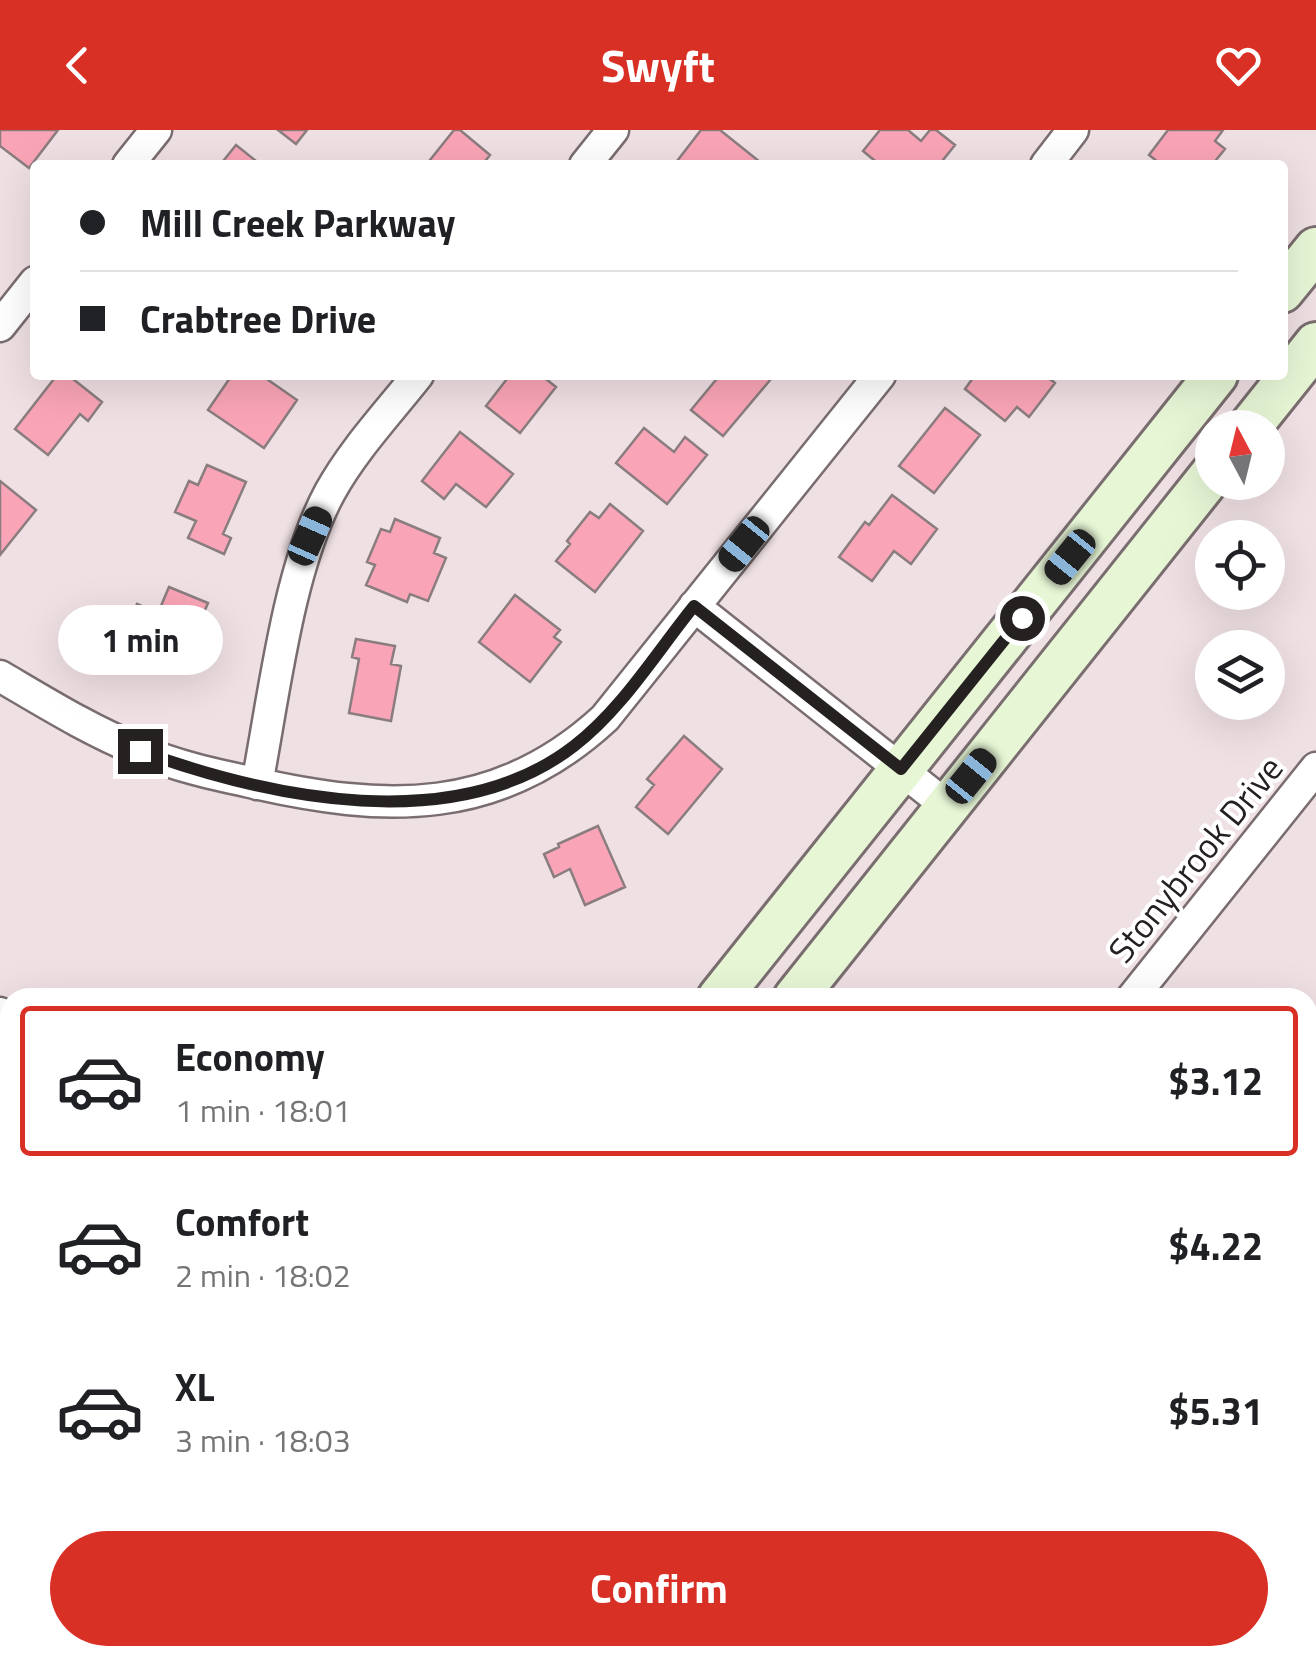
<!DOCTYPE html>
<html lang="en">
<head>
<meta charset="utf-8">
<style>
	:root { --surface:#fff; --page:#f2f2f2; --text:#202124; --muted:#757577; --line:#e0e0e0; --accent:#d93025 }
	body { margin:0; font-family:"Titillium Web",sans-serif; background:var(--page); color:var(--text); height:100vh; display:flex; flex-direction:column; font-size:38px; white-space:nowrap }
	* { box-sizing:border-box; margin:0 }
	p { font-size:32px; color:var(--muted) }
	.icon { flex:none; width:55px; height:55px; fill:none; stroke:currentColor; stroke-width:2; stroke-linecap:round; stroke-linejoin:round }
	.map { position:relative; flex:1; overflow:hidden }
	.details { position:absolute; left:0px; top:858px; width:1318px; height:678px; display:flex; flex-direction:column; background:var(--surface); border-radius:30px 30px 0 0; box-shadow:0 10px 40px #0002 }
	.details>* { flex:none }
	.hud { position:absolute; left:30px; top:30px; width:1258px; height:220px; border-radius:10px; box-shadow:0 10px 40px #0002; display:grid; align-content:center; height:220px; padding:0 50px; background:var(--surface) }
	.needle { width:65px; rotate:353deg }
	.controls { position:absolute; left:1195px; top:280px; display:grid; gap:20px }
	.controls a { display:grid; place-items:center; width:90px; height:90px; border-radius:50%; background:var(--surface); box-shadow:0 10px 40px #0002; font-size:50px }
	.end { position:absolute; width:45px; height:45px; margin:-22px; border:12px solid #262121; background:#fff; box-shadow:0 0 0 5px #fff }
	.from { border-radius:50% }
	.bubble { position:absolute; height:70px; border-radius:35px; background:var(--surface); box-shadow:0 10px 40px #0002; font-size:32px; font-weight:700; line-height:70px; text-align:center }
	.car { position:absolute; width:30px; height:60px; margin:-30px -15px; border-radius:12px; box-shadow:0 0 8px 2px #0007; background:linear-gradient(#222 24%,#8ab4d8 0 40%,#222 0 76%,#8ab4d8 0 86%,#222 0) }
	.hud b { display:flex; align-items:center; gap:35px; height:95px; font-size:38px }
	.hud b+b { border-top:2px solid var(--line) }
	.hud i { width:25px; height:25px; background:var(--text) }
	ul { padding:18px 0 0; list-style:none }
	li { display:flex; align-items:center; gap:30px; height:150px; margin:0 20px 15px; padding:0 30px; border:5px solid transparent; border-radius:10px }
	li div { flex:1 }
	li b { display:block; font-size:38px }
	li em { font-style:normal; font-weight:700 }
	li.on { border-color:var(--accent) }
	li>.icon { width:90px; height:90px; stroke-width:1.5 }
	.primary-button { display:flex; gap:20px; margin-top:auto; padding:20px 50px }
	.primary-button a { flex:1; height:115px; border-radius:60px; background:var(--accent); color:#fff; font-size:40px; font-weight:700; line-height:115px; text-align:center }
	header { display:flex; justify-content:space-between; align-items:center; height:130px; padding:0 50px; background:var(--accent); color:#fff; font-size:45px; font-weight:700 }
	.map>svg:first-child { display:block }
	.building { fill:#faa5b7; stroke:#8a7d7f; stroke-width:2.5 }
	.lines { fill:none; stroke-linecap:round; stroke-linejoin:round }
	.minor-casing { stroke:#7a6d6f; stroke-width:35 }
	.secondary-casing { stroke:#7a6d6f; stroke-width:48 }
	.minor { stroke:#fff; stroke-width:30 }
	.secondary { stroke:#e7f7d6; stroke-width:42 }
	.route { stroke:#262121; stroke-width:12 }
	.labels { text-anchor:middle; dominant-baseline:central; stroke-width:8; stroke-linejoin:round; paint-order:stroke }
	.street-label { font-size:35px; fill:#262121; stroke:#fff }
</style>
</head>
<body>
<header><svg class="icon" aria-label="back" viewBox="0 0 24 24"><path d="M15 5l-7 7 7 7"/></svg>Swyft<svg class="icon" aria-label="heart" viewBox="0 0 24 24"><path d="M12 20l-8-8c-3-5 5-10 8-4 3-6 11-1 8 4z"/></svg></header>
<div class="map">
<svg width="1316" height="1534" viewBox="0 0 1316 1534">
	<rect width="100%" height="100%" fill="#efe0e3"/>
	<path class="building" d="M 0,0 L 58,0 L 29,38 L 0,16 Z
		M 278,0 L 307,0 L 296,14 Z
		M 454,0 L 460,0 L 490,25 L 482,35 L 426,35 Z
		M 701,0 L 720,0 L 760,32 L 758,35 L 674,35 Z
		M 880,0 L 908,0 L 921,11 L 930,0 L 936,0 L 955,15 L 939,35 L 880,35 L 863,21 Z
		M 1168,0 L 1223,0 L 1215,11 L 1225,19 L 1212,35 L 1162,35 L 1149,25 Z
		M 236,15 L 261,35 L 220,35 Z
		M 57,245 L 68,245 L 102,272 L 88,291 L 80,284 L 48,325 L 15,299 Z
		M 232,245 L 261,245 L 297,270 L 264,318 L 208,280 Z
		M 510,245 L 549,245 L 546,249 L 556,257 L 520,303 L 486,276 Z
		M 720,245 L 766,245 L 771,249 L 723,306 L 691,280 Z
		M 975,245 L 1045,245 L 1055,253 L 1029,287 L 1017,277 L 1005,291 L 965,259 Z
		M 945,278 L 980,305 L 934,363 L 899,336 Z
		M 644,298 L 674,322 L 685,307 L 707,325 L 667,374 L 616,333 Z
		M 460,302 L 513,344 L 486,377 L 456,354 L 444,369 L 422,351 Z
		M 207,335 L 246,352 L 223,404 L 231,408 L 224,424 L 188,408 L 196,391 L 175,382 L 189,351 L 198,355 Z
		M 0,351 L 36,380 L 0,425 Z
		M 892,365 L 937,399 L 911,434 L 894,421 L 872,451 L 839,427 L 865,392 L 869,395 Z
		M 610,374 L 643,401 L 595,462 L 556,431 L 570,414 L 567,411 L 590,382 L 599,388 Z
		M 395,389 L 440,408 L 434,423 L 446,428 L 428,471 L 410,464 L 407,472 L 366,455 L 375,435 L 367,432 L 381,399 L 390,402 Z
		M 169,457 L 208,473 L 190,516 L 183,513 L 174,536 L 120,513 L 137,474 L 158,483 Z
		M 515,465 L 560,500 L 554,507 L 561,512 L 530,552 L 479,512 Z
		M 356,509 L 395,516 L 391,534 L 401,536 L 391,591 L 349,583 L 359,529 L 352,527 Z
		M 684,606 L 722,639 L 668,704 L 636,677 L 654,655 L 647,649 Z
		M 598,696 L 625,757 L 585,775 L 570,739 L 554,747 L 544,724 L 559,717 L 558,714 Z"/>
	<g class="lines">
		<g class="minor-casing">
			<path id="minor" d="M 128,35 L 156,0
				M 585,35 L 613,0
				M 1046,35 L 1073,0
				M 0,196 L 35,152
				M 694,476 L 947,676
				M 0,546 C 46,573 91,601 141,621 C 176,636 213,644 250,652 C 385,683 498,687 605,588 L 880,245
				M 257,654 C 274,566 288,439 330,362 C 353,320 388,283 418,245
				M 1132,868 L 1316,638
				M 0,883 L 10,897
				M 0,1346 L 10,1332
				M 1308,1453 L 1316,1438
				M 0,1502 L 10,1510
				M 29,1525 L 41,1534
				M 810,1525 L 821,1534
				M 1176,1525 L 1192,1534
				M 601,1534 L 609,1525
				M 883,1534 L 891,1525
				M 1261,1534 L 1267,1525"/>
		</g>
		<g class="secondary-casing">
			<path id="secondary" d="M 1282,161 L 1316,119
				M 1249,298 L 1316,214
				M 719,868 L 1216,245
				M 795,868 L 1212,344
				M 188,1534 L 195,1525
				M 266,1534 L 273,1525"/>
		</g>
		<use href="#minor" class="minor"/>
		<use href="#secondary" class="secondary"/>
	</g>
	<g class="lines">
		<path class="route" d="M 140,621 C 270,668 455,708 574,616 C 622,579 656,523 694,476 L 901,639 L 1022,488"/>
	</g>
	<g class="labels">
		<g class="street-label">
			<text transform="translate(1195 729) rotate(-51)">Stonybrook Drive</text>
		</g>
	</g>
</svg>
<div class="controls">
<a><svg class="needle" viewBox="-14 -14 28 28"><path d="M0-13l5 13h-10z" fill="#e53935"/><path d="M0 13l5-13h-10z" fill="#757577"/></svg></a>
<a><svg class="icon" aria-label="locate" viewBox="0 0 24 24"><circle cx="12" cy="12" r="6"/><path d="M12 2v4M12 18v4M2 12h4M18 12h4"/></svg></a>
<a><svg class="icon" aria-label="layers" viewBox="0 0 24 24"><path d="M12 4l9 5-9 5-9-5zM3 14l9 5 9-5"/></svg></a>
</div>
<i class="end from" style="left:1022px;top:488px"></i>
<i class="end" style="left:140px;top:621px"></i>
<div class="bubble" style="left:58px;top:475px;width:165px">1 min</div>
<i class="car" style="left:310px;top:406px;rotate:24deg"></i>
<i class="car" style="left:744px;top:414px;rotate:219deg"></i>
<i class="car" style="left:1070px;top:427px;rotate:219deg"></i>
<i class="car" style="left:971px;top:646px;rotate:39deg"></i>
<div class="hud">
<b><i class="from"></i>Mill Creek Parkway</b>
<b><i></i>Crabtree Drive</b>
</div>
<section class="details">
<ul>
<li class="on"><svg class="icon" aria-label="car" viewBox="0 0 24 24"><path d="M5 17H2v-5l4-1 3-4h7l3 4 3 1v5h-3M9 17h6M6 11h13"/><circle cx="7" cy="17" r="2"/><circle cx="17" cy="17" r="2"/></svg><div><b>Economy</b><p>1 min · 18:01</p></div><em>$3.12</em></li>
<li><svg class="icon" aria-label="car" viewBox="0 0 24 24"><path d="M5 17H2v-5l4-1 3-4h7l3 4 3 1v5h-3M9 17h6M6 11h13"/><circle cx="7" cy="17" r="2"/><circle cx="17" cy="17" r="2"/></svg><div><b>Comfort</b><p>2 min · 18:02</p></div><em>$4.22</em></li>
<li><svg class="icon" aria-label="car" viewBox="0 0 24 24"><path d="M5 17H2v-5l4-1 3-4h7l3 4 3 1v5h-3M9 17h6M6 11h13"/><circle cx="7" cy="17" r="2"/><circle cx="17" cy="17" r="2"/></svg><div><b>XL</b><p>3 min · 18:03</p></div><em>$5.31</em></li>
</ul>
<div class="primary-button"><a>Confirm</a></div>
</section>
</div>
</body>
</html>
